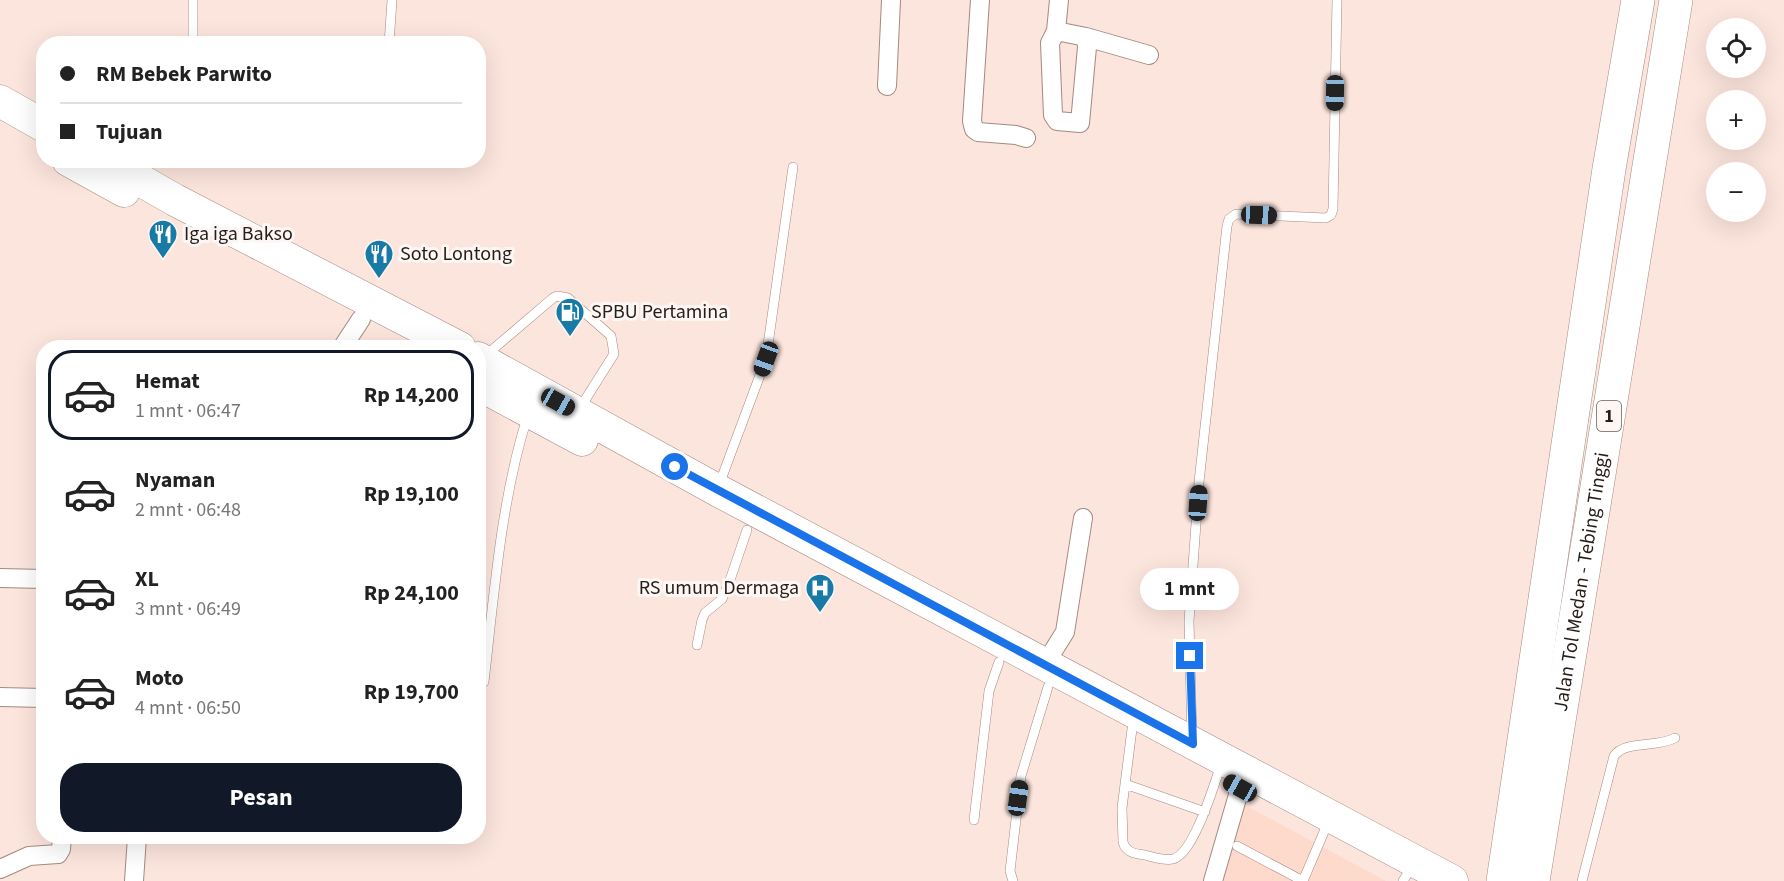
<!DOCTYPE html>
<html lang="id">
<head>
<meta charset="utf-8">
<style>
	:root { --surface:#fff; --page:#f2f2f2; --text:#222; --muted:#767676; --line:#e0e0e0; --accent:#111827 }
	body { margin:0; font-family:"Source Sans 3",sans-serif; background:var(--page); color:var(--text); height:100vh; display:flex; flex-direction:column; font-size:22px; white-space:nowrap }
	* { box-sizing:border-box; margin:0 }
	p { font-size:20px; color:var(--muted) }
	.icon { flex:none; width:33px; height:33px; fill:none; stroke:currentColor; stroke-width:2; stroke-linecap:round; stroke-linejoin:round }
	.map { position:relative; flex:1; overflow:hidden }
	.panel { position:absolute; left:36px; top:340px; width:450px; height:504px; display:flex; flex-direction:column; background:var(--surface); border-radius:24px; box-shadow:0 6px 24px #0002 }
	.panel>* { flex:none }
	.top-card { position:absolute; left:36px; top:36px; width:450px; height:132px; border-radius:24px; box-shadow:0 6px 24px #0002; display:grid; align-content:center; height:132px; padding:0 24px; background:var(--surface) }
	.fabs { position:absolute; left:1706px; top:18px; display:grid; gap:12px }
	.fabs a { display:grid; place-items:center; width:60px; height:60px; border-radius:50%; background:var(--surface); box-shadow:0 6px 24px #0002; font-size:30px }
	.end { position:absolute; width:27px; height:27px; margin:-14px; border:8px solid #1a73e8; background:#fff; box-shadow:0 0 0 3px #fff }
	.from { border-radius:50% }
	.bubble { position:absolute; height:42px; border-radius:21px; background:var(--surface); box-shadow:0 6px 24px #0002; font-size:20px; font-weight:700; line-height:42px; text-align:center }
	.car { position:absolute; width:18px; height:36px; margin:-18px -9px; border-radius:8px; box-shadow:0 0 4px 2px #0007; background:linear-gradient(#222 24%,#8ab4d8 0 40%,#222 0 76%,#8ab4d8 0 86%,#222 0) }
	.top-card b { display:flex; align-items:center; gap:21px; height:57px; font-size:22px }
	.top-card b+b { border-top:2px solid var(--line) }
	.top-card i { width:15px; height:15px; background:var(--text) }
	ul { padding:10px 0 0; list-style:none }
	li { display:flex; align-items:center; gap:18px; height:90px; margin:0 12px 9px; padding:0 12px; border:3px solid transparent; border-radius:24px }
	li div { flex:1 }
	li b { display:block; font-size:22px }
	li em { font-style:normal; font-weight:700 }
	li.on { border-color:var(--accent) }
	li>.icon { width:54px; height:54px; stroke-width:1.5 }
	.cta { display:flex; gap:12px; margin-top:auto; padding:12px 24px }
	.cta a { flex:1; height:69px; border-radius:24px; background:var(--accent); color:#fff; font-size:24px; font-weight:700; line-height:69px; text-align:center }
	.map>svg:first-child { display:block }
	.built { fill:#fddacc }
	.lines { fill:none; stroke-linecap:round; stroke-linejoin:round }
	.service-casing { stroke:#a48a81; stroke-width:10 }
	.minor-casing { stroke:#a48a81; stroke-width:20 }
	.trunk-casing { stroke:#a48a81; stroke-width:33 }
	.motorway-casing { stroke:#a48a81; stroke-width:34 }
	.service { stroke:#fff; stroke-width:9 }
	.minor { stroke:#fff; stroke-width:18 }
	.trunk { stroke:#fff; stroke-width:32 }
	.motorway { stroke:#fff; stroke-width:33 }
	.route { stroke:#1a73e8; stroke-width:8 }
	.labels { text-anchor:middle; dominant-baseline:central; stroke-width:6; stroke-linejoin:round; paint-order:stroke }
	.shield { fill:#fcf7f4; stroke:#665e5a; stroke-width:1.5 }
	.shield-label { font-size:18px; font-weight:bold; fill:#261c18 }
	.poi-label { font-size:20px; fill:#261c18; stroke:#fcf7f4; text-anchor:start }
	.street-label { font-size:20px; fill:#261c18; stroke:#fcf7f4 }
</style>
</head>
<body>
<div class="map">
<svg width="1784" height="881" viewBox="0 0 1784 881">
	<rect width="100%" height="100%" fill="#fce5dd"/>
	<path class="built" d="M 1241,803 L 1386,881 L 1222,881 Z"/>
	<g class="lines">
		<g class="service-casing">
			<path id="service" d="M 193,44 L 193,0
				M 389,44 L 392,0
				M 485,356 L 553,298 L 557,296 L 568,298 L 611,336 L 614,354 L 580,408
				M 719,485 L 766,359 L 793,167
				M 697,645 L 702,620 L 705,613 L 722,599 L 730,580 L 747,530
				M 484,682 C 494,596 501,498 528,415
				M 1136,718 L 1132,729 L 1122,808 L 1123,842 C 1126,853 1136,854 1145,855 C 1153,857 1165,861 1173,859 C 1194,854 1214,784 1221,765
				M 1192,737 L 1189,621 L 1199,482 L 1227,226 L 1229,219 L 1236,214 L 1326,218 L 1331,215 L 1333,209 L 1337,0
				M 1125,784 L 1205,812
				M 974,820 L 989,691 L 999,662
				M 1237,846 L 1303,881
				M 1013,881 L 1010,871 L 1021,776 L 1048,687
				M 1303,881 L 1329,820
				M 1403,881 L 1413,865
				M 1582,881 L 1614,756 C 1625,740 1657,748 1675,738"/>
		</g>
		<g class="minor-casing">
			<path id="minor" d="M 980,0 L 972,121 L 974,129 L 978,132 L 1016,135 L 1026,138
				M 1056,31 L 1050,43 L 1053,115 L 1057,121 L 1080,123 L 1087,47 L 1086,37 L 1056,31 L 1059,0
				M 1086,37 L 1149,55
				M 887,86 L 891,0
				M 342,348 L 361,319
				M 0,578 L 44,579
				M 1045,664 L 1065,632 L 1083,518
				M 0,697 L 44,698
				M 0,869 L 29,856 L 58,854 L 61,849 L 62,837
				M 134,881 L 137,837
				M 1213,881 L 1240,788"/>
		</g>
		<g class="trunk-casing">
			<path id="trunk" d="M 0,101 L 44,126
				M 68,160 L 124,191
				M 105,160 L 175,200 L 460,348
				M 478,358 L 717,490 L 1452,881
				M 478,384 L 582,440"/>
		</g>
		<g class="motorway-casing">
			<g id="motorway">
				<path d="M 1503,881 L 1609,169 L 1638,0"/>
				<path id="s1" d="M 1533,881 L 1676,0"/>
			</g>
		</g>
		<use href="#service" class="service"/>
		<use href="#minor" class="minor"/>
		<use href="#trunk" class="trunk"/>
		<use href="#motorway" class="motorway"/>
	</g>
	<g class="lines">
		<path class="route" d="M 675,467 L 1193,744 L 1190,656"/>
	</g>
	<defs>
		<g id="restaurant-pin" transform="scale(1.5)"><path d="M0 17L-7.5 6A9.5 9.5 0 1 1 7.5 6Z" fill="#187aa6" stroke="#fcf7f4"/><path d="M-5-6h1v4h1v-4h1v4h1v-4h1v5L-1.5 .5V6h-2V.5L-5-1ZM5-6V6H3V1.5H1.5Q1.5-4 5-6Z" fill="#fff"/></g>
		<g id="fuel-pin" transform="scale(1.5)"><path d="M0 17L-7.5 6A9.5 9.5 0 1 1 7.5 6Z" fill="#187aa6" stroke="#fcf7f4"/><path d="M-5.5-6h7V0h2V4h1.3V-2.5L3-4.5l.8-.8L6-3V5H2.5V1h-1V6h-7ZM-4.2-4.7v3.2H.2V-4.7Z" fill="#fff"/></g>
		<g id="hospital-pin" transform="scale(1.5)"><path d="M0 17L-7.5 6A9.5 9.5 0 1 1 7.5 6Z" fill="#187aa6" stroke="#fcf7f4"/><path d="M-5-5h3v3.5h4V-5h3V5h-3V1.5h-4V5h-3Z" fill="#fff"/></g>
	</defs>
	<g fill-rule="evenodd">
		<use href="#restaurant-pin" x="163" y="234"/>
		<use href="#restaurant-pin" x="379" y="254"/>
		<use href="#fuel-pin" x="570" y="312"/>
		<use href="#hospital-pin" x="820" y="588"/>
	</g>
	<g class="labels">
		<rect class="shield" x="1597" y="401" width="24" height="30" rx="4.5"/>
		<g class="shield-label">
			<text x="1609" y="416">1</text>
		</g>
		<g class="poi-label">
			<text x="184" y="234">Iga iga Bakso</text>
			<text x="400" y="254">Soto Lontong</text>
			<text x="591" y="312">SPBU Pertamina</text>
			<text x="799" y="588" text-anchor="end">RS umum Dermaga</text>
		</g>
		<g class="street-label">
			<text stroke="none"><textPath href="#s1" startOffset="303">Jalan Tol Medan - Tebing Tinggi</textPath></text>
		</g>
	</g>
</svg>
<div class="fabs">
<a><svg class="icon" aria-label="locate" viewBox="0 0 24 24"><circle cx="12" cy="12" r="6"/><path d="M12 2v4M12 18v4M2 12h4M18 12h4"/></svg></a>
<a>+</a>
<a>−</a>
</div>
<i class="end from" style="left:675px;top:467px"></i>
<i class="end" style="left:1190px;top:656px"></i>
<div class="bubble" style="left:1140px;top:568px;width:99px">1 mnt</div>
<i class="car" style="left:1335px;top:93px;rotate:181deg"></i>
<i class="car" style="left:1259px;top:215px;rotate:92deg"></i>
<i class="car" style="left:766px;top:359px;rotate:200deg"></i>
<i class="car" style="left:558px;top:402px;rotate:119deg"></i>
<i class="car" style="left:1198px;top:503px;rotate:4deg"></i>
<i class="car" style="left:1240px;top:788px;rotate:299deg"></i>
<i class="car" style="left:1018px;top:798px;rotate:8deg"></i>
<div class="top-card">
<b><i class="from"></i>RM Bebek Parwito</b>
<b><i></i>Tujuan</b>
</div>
<section class="panel">
<ul>
<li class="on"><svg class="icon" aria-label="car" viewBox="0 0 24 24"><path d="M5 17H2v-5l4-1 3-4h7l3 4 3 1v5h-3M9 17h6M6 11h13"/><circle cx="7" cy="17" r="2"/><circle cx="17" cy="17" r="2"/></svg><div><b>Hemat</b><p>1 mnt · 06:47</p></div><em>Rp 14,200</em></li>
<li><svg class="icon" aria-label="car" viewBox="0 0 24 24"><path d="M5 17H2v-5l4-1 3-4h7l3 4 3 1v5h-3M9 17h6M6 11h13"/><circle cx="7" cy="17" r="2"/><circle cx="17" cy="17" r="2"/></svg><div><b>Nyaman</b><p>2 mnt · 06:48</p></div><em>Rp 19,100</em></li>
<li><svg class="icon" aria-label="car" viewBox="0 0 24 24"><path d="M5 17H2v-5l4-1 3-4h7l3 4 3 1v5h-3M9 17h6M6 11h13"/><circle cx="7" cy="17" r="2"/><circle cx="17" cy="17" r="2"/></svg><div><b>XL</b><p>3 mnt · 06:49</p></div><em>Rp 24,100</em></li>
<li><svg class="icon" aria-label="car" viewBox="0 0 24 24"><path d="M5 17H2v-5l4-1 3-4h7l3 4 3 1v5h-3M9 17h6M6 11h13"/><circle cx="7" cy="17" r="2"/><circle cx="17" cy="17" r="2"/></svg><div><b>Moto</b><p>4 mnt · 06:50</p></div><em>Rp 19,700</em></li>
</ul>
<div class="cta"><a>Pesan</a></div>
</section>
</div>
</body>
</html>
